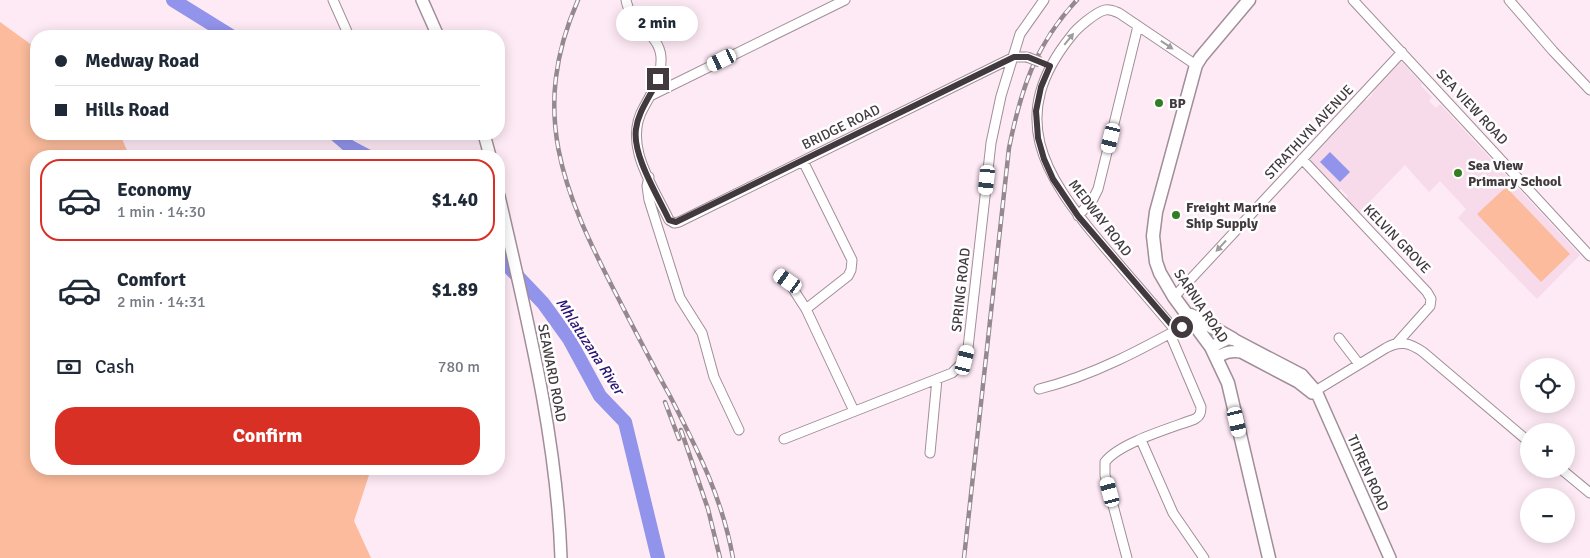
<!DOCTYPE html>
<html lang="en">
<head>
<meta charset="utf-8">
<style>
	:root { --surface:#fff; --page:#f6f6f7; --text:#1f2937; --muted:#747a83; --line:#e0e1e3; --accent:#d93025 }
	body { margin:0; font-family:Signika,sans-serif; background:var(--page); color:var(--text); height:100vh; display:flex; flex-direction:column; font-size:19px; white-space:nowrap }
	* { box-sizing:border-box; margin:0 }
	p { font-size:16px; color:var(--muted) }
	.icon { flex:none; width:28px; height:28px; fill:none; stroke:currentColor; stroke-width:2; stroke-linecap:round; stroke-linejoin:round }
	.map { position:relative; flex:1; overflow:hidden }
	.panel { position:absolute; left:30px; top:150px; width:475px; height:325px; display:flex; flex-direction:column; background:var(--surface); border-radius:20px; box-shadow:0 2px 12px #0003 }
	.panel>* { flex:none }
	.hud { position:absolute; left:30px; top:30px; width:475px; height:110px; border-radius:20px; box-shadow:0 2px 12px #0003; display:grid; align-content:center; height:110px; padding:0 25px; background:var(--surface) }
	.tools { position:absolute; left:1520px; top:358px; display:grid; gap:10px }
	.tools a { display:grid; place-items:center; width:55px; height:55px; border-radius:50%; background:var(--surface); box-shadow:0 2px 12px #0003; font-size:25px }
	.end { position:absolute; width:22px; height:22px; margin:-11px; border:6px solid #41393d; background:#fff; box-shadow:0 0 0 2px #fff }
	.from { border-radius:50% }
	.bubble { position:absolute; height:35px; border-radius:18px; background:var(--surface); box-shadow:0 2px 12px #0003; font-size:16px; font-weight:700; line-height:35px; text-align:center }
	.car { position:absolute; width:15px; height:30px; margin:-15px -8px; border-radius:6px; box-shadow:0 0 4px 1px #0007; background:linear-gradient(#fff 24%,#345 0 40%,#fff 0 76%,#345 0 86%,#fff 0) }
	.hud b { display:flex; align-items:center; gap:18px; height:48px; font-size:19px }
	.hud b+b { border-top:1px solid var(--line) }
	.hud i { width:12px; height:12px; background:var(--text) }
	ul { padding:9px 0 0; list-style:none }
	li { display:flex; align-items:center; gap:15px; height:82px; margin:0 10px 8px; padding:0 15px; border:2px solid transparent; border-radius:20px }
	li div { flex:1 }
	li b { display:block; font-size:19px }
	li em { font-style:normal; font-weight:700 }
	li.on { border-color:var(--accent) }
	li>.icon { width:45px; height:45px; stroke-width:1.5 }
	.pay { display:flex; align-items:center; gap:12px; height:55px; padding:0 25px; font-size:19px }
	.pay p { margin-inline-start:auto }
	.button { display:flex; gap:10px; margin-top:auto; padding:10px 25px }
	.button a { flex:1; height:58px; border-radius:20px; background:var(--accent); color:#fff; font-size:20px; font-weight:700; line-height:58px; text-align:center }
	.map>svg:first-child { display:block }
	.built { fill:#f7dbea }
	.green { fill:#fbbb9c }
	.water { fill:#9293ea }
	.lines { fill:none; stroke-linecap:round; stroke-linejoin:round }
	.stream { stroke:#9293ea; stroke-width:2.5 }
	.river { stroke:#9293ea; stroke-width:14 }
	.minor-casing { stroke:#a08e98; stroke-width:11 }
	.tertiary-casing { stroke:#a08e98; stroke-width:14 }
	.secondary-casing { stroke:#a08e98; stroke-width:15 }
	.minor { stroke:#fff; stroke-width:9 }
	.tertiary { stroke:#fff; stroke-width:11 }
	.secondary { stroke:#fff; stroke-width:12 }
	.rail-casing { stroke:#95888f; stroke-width:4.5 }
	.rail { stroke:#fefefe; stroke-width:2.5; stroke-dasharray:8; stroke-linecap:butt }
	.minor-bridge-casing { stroke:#a08e98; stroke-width:11; stroke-linecap:butt }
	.minor-bridge { stroke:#fff; stroke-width:9 }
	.oneway { fill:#a09c9e }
	.route { stroke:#41393d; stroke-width:6 }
	.poi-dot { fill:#337d23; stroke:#fefefe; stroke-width:2 }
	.labels { text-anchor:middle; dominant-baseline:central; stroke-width:5; stroke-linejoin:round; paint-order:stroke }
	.poi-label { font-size:14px; font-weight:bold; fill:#41393d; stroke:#fefefe; text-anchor:start }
	.street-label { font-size:14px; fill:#41393d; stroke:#fefefe }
	.water-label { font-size:15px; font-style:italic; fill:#280e75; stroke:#fefefe }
</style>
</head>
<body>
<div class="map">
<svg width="1590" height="558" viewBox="0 0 1590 558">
	<rect width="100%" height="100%" fill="#feeaf5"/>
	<path class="built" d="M 1400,60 L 1422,84 L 1421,86 L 1432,97 L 1429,101 L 1436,108 L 1440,104 L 1580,255 L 1537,299 L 1458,218 L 1466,209 L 1440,181 L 1429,192 L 1405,165 L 1357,215 L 1344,200 L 1348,196 L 1341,189 L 1337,192 L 1307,159 L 1360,100 L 1367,100 L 1371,96 L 1374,91 L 1376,85 Z"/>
	<path class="green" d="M 0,22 L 36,48 L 36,134 L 120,134 L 128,153 L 131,156 L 36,156 L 36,469 L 371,469 L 354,521 L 371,558 L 0,558 Z
		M 1506,187 L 1570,254 L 1541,282 L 1477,214 Z"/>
	<path class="water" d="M 1330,152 L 1350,172 L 1340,182 L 1320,162 Z"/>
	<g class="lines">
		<path class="stream" d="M 499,270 L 506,264"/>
		<path class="river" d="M 173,0 L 231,36
			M 335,134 L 350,147 L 367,156
			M 499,247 L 506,264 L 543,303 L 569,339 L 600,396 L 625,422 L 658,558"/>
		<g class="minor-casing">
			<path id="minor" d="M 333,0 L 349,36
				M 626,0 C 630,25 659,32 661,57 C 662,76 653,91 644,107 C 622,144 653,186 669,220 L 674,223 L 679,222 L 1014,57 L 1027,57
				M 1353,0 L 1590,256
				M 1509,0 L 1553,51 L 1590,90
				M 652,95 L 845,0
				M 1302,159 L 1427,292 L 1431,299 L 1430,306 L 1397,343
				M 803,161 L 852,260 L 851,270 L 848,276 L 806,309
				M 649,177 L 647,186 L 649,200 L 680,298 L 702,333 L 714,377 L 739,430
				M 1078,216 L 1093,199 L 1098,189 L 1138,26
				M 779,275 L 788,281 L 806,309 L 854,411
				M 1174,297 L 1402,52
				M 1175,330 C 1151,301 1126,273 1101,243 C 1043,174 1006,116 1072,35 C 1077,28 1096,12 1105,10 C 1110,9 1114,11 1119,13 L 1196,65
				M 1339,338 L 1359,364
				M 1039,389 C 1093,376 1144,348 1193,321
				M 1312,393 L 1386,348 C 1400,340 1410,343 1423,352 L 1529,442
				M 784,439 L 952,373 L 965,360 L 968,348 L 991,143 L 1001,96 L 1020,34 L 1044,0
				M 1141,440 L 1173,513 L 1204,558
				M 930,453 L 937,379
				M 1561,469 L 1590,493
				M 1127,558 L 1105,475 L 1105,462 C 1119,443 1171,428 1195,419 C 1200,416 1201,413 1201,407 L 1170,334"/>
		</g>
		<g class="tertiary-casing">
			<path id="tertiary" d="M 422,0 L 438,36
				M 484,134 L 490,156
				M 499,196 C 526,315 557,436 561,558
				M 1211,347 L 1227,339 L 1233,339 L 1302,375 L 1316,391 L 1390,558
				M 1217,357 C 1225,353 1231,350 1241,352 L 1298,382 L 1312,393"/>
		</g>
		<g class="secondary-casing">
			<path id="secondary" d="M 1249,0 L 1201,57 L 1196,65 L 1156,212 L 1153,236 L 1156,262 L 1160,273 L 1174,297 L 1211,347 L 1228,383 L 1269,558
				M 1191,315 L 1233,339"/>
		</g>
		<use href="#minor" class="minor"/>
		<use href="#tertiary" class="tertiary"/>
		<use href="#secondary" class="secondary"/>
		<g class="rail-casing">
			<path id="rail" d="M 578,0 C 529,112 563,191 615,292 C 633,327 651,362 670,396 C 698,451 722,497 733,558
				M 665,402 L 679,439
				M 681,430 L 708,509 L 720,558
				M 964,558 L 1009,148 C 1021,89 1035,45 1077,0"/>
		</g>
		<use href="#rail" class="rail"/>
		<g class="minor-bridge-casing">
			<path id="minor-bridge" d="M 1027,57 L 1040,62"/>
		</g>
		<use href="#minor-bridge" class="minor-bridge"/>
	</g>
	<defs><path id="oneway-solid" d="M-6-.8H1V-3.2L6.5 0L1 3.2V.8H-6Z" transform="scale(1.25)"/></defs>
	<g class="oneway">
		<use href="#oneway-solid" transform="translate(1069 39) rotate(-51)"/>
		<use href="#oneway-solid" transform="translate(1167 45) rotate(34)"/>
		<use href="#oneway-solid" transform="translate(1221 246) rotate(133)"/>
	</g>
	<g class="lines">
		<path class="route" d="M 658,79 C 651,96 638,111 636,129 C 632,155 658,196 669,220 L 676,222 L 1014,57 L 1028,57 L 1050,66 L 1041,87 L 1036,111 L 1038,138 L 1044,159 L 1053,179 L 1078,216 L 1176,330 L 1182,327"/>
	</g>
	<g class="poi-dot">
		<circle cx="1159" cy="103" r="5"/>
		<circle cx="1458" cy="173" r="5"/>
		<circle cx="1176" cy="215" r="5"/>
	</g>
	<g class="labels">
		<g class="poi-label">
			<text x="1169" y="103">BP</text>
			<text x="1468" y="165">Sea View<tspan x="1468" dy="16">Primary School</tspan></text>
			<text x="1186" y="207">Freight Marine<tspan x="1186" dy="16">Ship Supply</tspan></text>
		</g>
		<g class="street-label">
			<text transform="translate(1472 107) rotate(47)">SEA VIEW ROAD</text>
			<text transform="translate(841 127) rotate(-26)">BRIDGE ROAD</text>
			<text transform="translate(1309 132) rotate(-47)">STRATHLYN AVENUE</text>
			<text transform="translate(1100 218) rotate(52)">MEDWAY ROAD</text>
			<text transform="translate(1397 239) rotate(46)">KELVIN GROVE</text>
			<text transform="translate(961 290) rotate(-84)">SPRING ROAD</text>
			<text transform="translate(1201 306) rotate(56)">SARNIA ROAD</text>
			<text transform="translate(552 373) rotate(79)">SEAWARD ROAD</text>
			<text transform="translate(1368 473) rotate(66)">TITREN ROAD</text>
		</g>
		<g class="water-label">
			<text transform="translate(590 346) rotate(57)">Mhlatuzana River</text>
		</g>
	</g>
</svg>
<div class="tools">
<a><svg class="icon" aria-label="locate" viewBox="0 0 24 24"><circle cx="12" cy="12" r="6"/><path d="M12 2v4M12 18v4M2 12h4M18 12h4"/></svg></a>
<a>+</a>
<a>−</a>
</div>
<i class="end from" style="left:1182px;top:327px"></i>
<i class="end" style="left:658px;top:79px"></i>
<div class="bubble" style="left:616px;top:6px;width:82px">2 min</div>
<i class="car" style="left:722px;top:60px;rotate:244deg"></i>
<i class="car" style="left:1111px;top:138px;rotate:194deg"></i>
<i class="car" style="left:987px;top:180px;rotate:186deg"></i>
<i class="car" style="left:788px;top:281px;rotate:305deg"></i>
<i class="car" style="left:965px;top:360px;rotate:14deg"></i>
<i class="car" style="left:1237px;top:422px;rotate:167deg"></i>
<i class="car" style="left:1110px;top:492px;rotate:345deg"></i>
<div class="hud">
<b><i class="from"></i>Medway Road</b>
<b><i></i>Hills Road</b>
</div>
<section class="panel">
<ul>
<li class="on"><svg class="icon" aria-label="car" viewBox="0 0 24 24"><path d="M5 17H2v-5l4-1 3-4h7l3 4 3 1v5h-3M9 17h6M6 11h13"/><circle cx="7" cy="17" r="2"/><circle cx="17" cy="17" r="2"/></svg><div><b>Economy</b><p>1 min · 14:30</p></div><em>$1.40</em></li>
<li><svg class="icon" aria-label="car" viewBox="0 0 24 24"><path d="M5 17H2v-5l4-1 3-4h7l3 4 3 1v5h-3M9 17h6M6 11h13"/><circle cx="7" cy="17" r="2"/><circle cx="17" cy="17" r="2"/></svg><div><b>Comfort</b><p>2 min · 14:31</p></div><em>$1.89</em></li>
</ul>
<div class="pay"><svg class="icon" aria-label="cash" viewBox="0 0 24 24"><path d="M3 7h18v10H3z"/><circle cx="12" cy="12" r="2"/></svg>Cash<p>780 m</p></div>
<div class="button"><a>Confirm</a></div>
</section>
</div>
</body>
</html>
